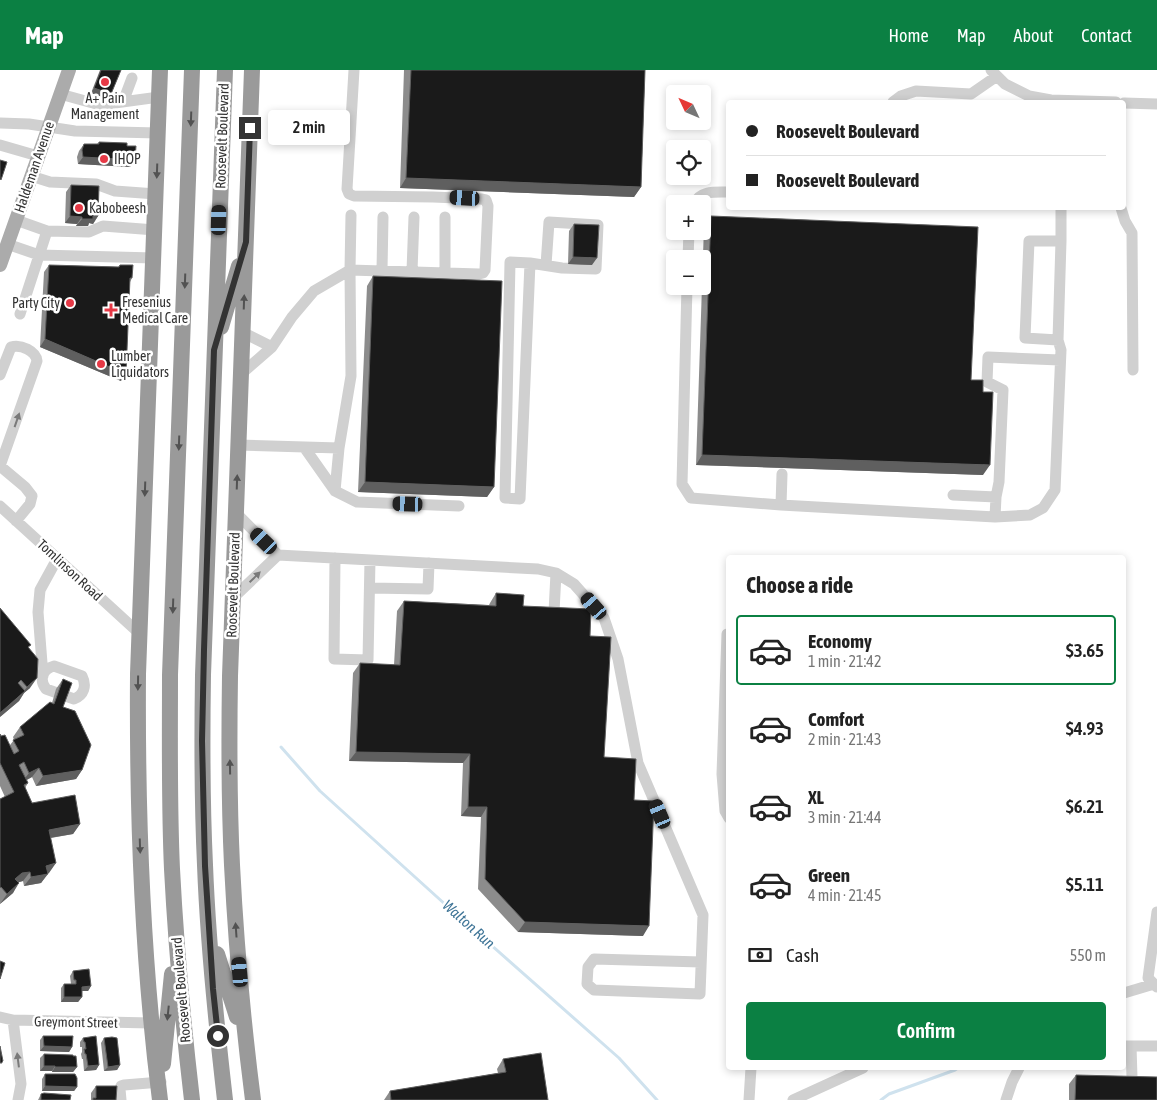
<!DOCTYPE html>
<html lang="en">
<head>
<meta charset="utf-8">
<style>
	:root { --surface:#fff; --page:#f2f2f2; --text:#222; --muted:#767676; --line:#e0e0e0; --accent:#0b8043 }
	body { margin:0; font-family:"Asap Condensed",sans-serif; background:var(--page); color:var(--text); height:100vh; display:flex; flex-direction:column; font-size:19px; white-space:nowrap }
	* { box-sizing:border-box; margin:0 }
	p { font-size:16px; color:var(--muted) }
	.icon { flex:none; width:28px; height:28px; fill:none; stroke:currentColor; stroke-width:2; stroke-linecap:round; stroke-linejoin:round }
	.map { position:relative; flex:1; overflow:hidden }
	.side { position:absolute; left:726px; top:485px; width:400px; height:515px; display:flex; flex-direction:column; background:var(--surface); border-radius:5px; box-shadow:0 2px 8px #0003 }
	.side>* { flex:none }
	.banner { position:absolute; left:726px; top:30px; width:400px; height:110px; border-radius:5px; box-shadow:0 2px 8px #0003; display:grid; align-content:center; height:110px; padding:0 20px; background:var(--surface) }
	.needle { width:32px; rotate:314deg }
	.fabs { position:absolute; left:666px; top:15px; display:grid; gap:10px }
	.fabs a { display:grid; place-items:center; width:45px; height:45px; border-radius:5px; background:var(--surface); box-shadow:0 2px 8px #0003; font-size:25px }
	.end { position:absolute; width:22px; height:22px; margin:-11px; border:6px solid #333; background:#fff; box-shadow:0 0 0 2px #fff }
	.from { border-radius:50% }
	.bubble { position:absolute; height:35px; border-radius:5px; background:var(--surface); box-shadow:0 2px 8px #0003; font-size:16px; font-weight:600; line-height:35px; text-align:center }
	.car { position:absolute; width:15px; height:30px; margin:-15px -8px; border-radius:6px; box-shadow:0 0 4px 1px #0007; background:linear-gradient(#222 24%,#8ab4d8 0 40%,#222 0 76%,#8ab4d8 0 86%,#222 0) }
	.banner b { display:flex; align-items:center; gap:18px; height:48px; font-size:19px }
	.banner b+b { border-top:1px solid var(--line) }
	.banner i { width:12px; height:12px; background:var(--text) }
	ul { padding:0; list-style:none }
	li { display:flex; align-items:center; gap:15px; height:70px; margin:0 10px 8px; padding:0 10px; border:2px solid transparent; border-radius:5px }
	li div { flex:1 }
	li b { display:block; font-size:19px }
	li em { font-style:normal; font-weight:600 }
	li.on { border-color:var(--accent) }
	li>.icon { width:45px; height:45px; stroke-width:1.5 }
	h2 { padding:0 20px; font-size:22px; line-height:60px }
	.pay { display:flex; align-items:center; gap:12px; height:55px; padding:0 20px; font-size:19px }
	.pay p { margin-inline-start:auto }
	.primary-button { display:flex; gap:10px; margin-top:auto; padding:10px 20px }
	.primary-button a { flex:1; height:58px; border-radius:5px; background:var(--accent); color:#fff; font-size:20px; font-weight:600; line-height:58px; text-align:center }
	header { display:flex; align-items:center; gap:30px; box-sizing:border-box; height:70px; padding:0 25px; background:var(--accent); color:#fff }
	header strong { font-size:24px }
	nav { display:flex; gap:28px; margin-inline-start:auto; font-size:18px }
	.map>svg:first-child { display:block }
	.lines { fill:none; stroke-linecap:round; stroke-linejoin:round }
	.stream { stroke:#cfe2ee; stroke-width:3 }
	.minor { stroke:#d0d0d0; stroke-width:11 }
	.major { stroke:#ababab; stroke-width:14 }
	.highway { stroke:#9a9a9a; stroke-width:16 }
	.wall { fill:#8c8c8c }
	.shaded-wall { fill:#5f5f5f }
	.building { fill:#1a1a1a; stroke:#5f5f5f }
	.oneway { fill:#525252 }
	.oneway2 { fill:#7a7a7a }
	.route { stroke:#333; stroke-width:6 }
	.poi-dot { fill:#e63946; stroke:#fff; stroke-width:2 }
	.labels { text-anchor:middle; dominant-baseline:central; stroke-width:5; stroke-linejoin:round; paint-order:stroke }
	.poi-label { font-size:14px; fill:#333; stroke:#fff; text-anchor:start }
	.street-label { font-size:14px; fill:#333; stroke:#fff }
	.water-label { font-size:15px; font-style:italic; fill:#3f7597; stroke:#fff }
</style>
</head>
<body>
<header>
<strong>Map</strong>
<nav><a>Home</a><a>Map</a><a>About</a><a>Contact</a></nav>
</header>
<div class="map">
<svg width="1157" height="1030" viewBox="0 0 1157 1030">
	<rect width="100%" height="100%" fill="#fff"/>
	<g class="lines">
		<path class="stream" d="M 281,677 L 320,721 L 447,836 L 619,988 L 657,1030
			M 881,1030 L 889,1024 L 955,1000 L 958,998"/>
		<path class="minor" d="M 991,0 L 1005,14 L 1029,26 L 1051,30 L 1116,32
			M 60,24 L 100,35 L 159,27
			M 123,32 L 132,8
			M 893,32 L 901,26 L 916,21 L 971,24 L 997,6
			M 1124,33 L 1157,34
			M 0,53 L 29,54 L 75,61 L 158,63
			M 0,75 L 38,86
			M 31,106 L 50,112 L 96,114 L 115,121 L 156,124
			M 694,134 C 700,120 716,122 729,122
			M 1061,138 L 1061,171 L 1058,270 L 1025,268 L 1029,171 L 1061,171
			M 1121,138 L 1125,151 L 1132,163 L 1133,300
			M 351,145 L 350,200 L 479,204 L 483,203 L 485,200 L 488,136 L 486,130 L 481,129 L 433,127 L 354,126 L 349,124 L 347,119 L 354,0
			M 445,147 L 445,202
			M 16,150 L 47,161 L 89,162 L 103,156 L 155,160
			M 7,174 L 39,185 L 154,188
			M 688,189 L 689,161
			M 530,193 L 520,429 L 505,428 L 510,192 L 530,193 L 562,198 L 596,199 L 598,155 L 549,152 L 546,195
			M 382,200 L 383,147
			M 412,201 L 414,147
			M 687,216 L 682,414 L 691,428 L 781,435
			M 20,244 L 47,161
			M 242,262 L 272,277
			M 0,305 L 11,277 C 21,274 36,281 37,291 L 0,396
			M 238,375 L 339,378 L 351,306 L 350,200 L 314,221 L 292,247 L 272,277 L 241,304
			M 304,377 L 335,421
			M 339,378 L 335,421 L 357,432 L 459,436
			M 0,396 L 25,417 L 32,426 L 30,434 L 16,451
			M 782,404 L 781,435 L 995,447 L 1030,445 L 1043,438 L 1055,420 L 1061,280 L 1058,270
			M 953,425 L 996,427
			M 0,436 L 140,564
			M 236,443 L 278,485 L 538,499 L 556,503 L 574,514 L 604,548 L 618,589 L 638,693 L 703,845 L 700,924 L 594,920 L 587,914 L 588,897 L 594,889 L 701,892
			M 995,447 L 996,427 L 999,412 L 1003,320 L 987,312 L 988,287 L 1060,290
			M 335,488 L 334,589 L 368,590 L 370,490
			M 370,518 L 428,519 L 429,493
			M 233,528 L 278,485
			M 554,542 L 556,503
			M 729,564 L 727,564 L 722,704 L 725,741 L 729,748
			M 54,596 L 82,606 C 87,616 84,625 74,629 L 46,619 C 39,610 42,599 54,596 Z
			M 43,606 L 38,542 L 40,520 L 57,489
			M 1157,842 L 1148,908 L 1157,917
			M 1124,923 L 1154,914
			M 0,947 L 13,950 L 151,953
			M 13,950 L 21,1014 L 18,1030
			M 1124,976 L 1157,976
			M 1131,976 L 1132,1008
			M 121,1030 L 120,1019 L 121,1016 L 124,1015 L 161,1012
			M 749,1030 L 751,998
			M 793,1030 L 863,998
			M 1006,1030 L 1012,1012 L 1019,998"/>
		<path class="major" d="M 0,195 L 69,0"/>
		<path class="highway" d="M 225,0 L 203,605 C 202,669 202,732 205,795 C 208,874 216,952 225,1030
			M 252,0 L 230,606 C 229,669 229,732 232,795 C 236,874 243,952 253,1030
			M 221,257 L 239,196
			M 217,884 L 237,947
			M 163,994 L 172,904
			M 160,1030 C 142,889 137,746 138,604 L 160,0
			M 192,1030 C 183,953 176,876 172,799 C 169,734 170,669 170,605 L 192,0"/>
	</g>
	<path class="wall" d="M 100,0 L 121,0 L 111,24 L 108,29 L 91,23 Z
		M 404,0 L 645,0 L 641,117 L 634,127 L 400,118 Z
		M 99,72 L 130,97 L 78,94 L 77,87 L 79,81 L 84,74 L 97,74 Z
		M 71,115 L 98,146 L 93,154 L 89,153 L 88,156 L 76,156 L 77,154 L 65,153 L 66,122 Z
		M 711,146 L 971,310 L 983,322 L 983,405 L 696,395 L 704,156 Z
		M 574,154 L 592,195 L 568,194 L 569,161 Z
		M 49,195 L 118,197 L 120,195 L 132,208 L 130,212 L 121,311 L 40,277 L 44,202 Z
		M 373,206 L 494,417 L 487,427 L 358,422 L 367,216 Z
		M 496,523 L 590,566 L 604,687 L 634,730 L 643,866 L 518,862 L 478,819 L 481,747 L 461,746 L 463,693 L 349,691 L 353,603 L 360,593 L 394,595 L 397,541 L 404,531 L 489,535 L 490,533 Z
		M 29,578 L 30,618 L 24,623 L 19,631 L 0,647 Z
		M 63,609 L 63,637 L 82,700 L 76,709 L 36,716 L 32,707 L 27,710 L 28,713 L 25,718 L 32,733 L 80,754 L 73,764 L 51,768 L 49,803 L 48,803 L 41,813 L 24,816 L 23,811 L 18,812 L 13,823 L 0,834 L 0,729 L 5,727 L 0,716 L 0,664 L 1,666 L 10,675 L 14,670 L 13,667 L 20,657 L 52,633 L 56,619 Z
		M 73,901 L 91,916 L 88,921 L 82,921 L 82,927 L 78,932 L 61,932 L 61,918 L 64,914 L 71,914 L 70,906 Z
		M 43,966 L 72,977 L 69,982 L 40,981 L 40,970 Z
		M 83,968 L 99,995 L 96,1000 L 84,1001 L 83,989 L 82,989 L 81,984 L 82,982 L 82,977 L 80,977 L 80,972 Z
		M 104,968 L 120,995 L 117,1000 L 104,1001 L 101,973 Z
		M 44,984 L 77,997 L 73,1002 L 52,1002 L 52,1001 L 40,1001 L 40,988 Z
		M 503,989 L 548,1030 L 384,1030 L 390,1021 L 498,1003 L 497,999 Z
		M 45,1004 L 77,1017 L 74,1021 L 42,1021 L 42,1009 Z
		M 1076,1005 L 1157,1030 L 1069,1030 L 1069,1014 Z
		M 96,1016 L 116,1030 L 91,1030 L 91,1023 Z
		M 41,1024 L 70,1030 L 38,1030 Z"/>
	<path class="shaded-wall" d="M 94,18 L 111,24 L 108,29 L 91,23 Z
		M 83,87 L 135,90 L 130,97 L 78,94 Z
		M 406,108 L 641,117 L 634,127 L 400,118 Z
		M 70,146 L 82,147 L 77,154 L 65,153 Z
		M 93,146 L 98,146 L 93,154 L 89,153 L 88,156 L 76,156 L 82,149 Z
		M 573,187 L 597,188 L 592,195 L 568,194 Z
		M 45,269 L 126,304 L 121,311 L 40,277 Z
		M 702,385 L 990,395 L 983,405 L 696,395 Z
		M 365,412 L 494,417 L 487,427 L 358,422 Z
		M 37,608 L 30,618 L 24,623 L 19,631 L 0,647 L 0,643 L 21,625 L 27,617 Z
		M 356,682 L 470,684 L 463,693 L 349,691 Z
		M 39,698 L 32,707 L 22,712 L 29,703 Z
		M 82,700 L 76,709 L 36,716 L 43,706 Z
		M 468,737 L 487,737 L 481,747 L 461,746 Z
		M 80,754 L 73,764 L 43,769 L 49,760 Z
		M 56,793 L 49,803 L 41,805 L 48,804 L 41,813 L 24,816 L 31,807 L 46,796 Z
		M 30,802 L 23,811 L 16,813 L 15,809 L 22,803 Z
		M 19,813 L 13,823 L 0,834 L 7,824 Z
		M 525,852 L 649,856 L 643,866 L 518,862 Z
		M 91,916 L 88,921 L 78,921 L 82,917 Z
		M 64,927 L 82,927 L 78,932 L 61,932 Z
		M 44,976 L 72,977 L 69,982 L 40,981 Z
		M 99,995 L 96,1000 L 84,1001 L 88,996 Z
		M 120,995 L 117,1000 L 104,1001 L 108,997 Z
		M 44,996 L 55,996 L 52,1001 L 40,1001 Z
		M 55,997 L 77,997 L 73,1002 L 52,1002 Z
		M 45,1016 L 77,1017 L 74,1021 L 42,1021 Z"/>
	<path class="building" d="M 101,0 L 121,0 L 111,24 L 94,18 Z
		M 411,0 L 645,0 L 641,117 L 406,108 Z
		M 99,72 L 127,73 L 127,76 L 136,76 L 135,90 L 83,87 L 82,80 L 84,74 L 99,74 Z
		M 0,90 L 7,92 L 1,110 L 0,109 Z
		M 71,115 L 99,116 L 98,146 L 93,146 L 93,149 L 82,149 L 82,147 L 70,146 Z
		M 711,146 L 978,157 L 971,310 L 983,310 L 983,322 L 993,322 L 990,395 L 702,385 Z
		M 574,154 L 599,155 L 597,188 L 573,187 Z
		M 49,195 L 119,197 L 120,195 L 133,195 L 132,208 L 130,208 L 126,304 L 45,269 Z
		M 373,206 L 502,211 L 494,417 L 365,412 Z
		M 496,523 L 524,525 L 523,536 L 591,539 L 590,566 L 611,567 L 604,687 L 636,689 L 634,730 L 654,731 L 649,856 L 525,852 L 485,809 L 487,737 L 468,737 L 470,684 L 356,682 L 360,593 L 400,595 L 404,531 L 496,536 Z
		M 0,538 L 31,575 L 28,577 L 38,589 L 37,608 L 27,617 L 21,610 L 18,613 L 25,621 L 0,643 Z
		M 63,609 L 72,613 L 63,637 L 75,641 L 91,675 L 82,700 L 43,706 L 39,698 L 29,703 L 24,692 L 19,695 L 28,713 L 24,715 L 32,733 L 75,725 L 80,754 L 49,760 L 56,793 L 46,796 L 48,804 L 31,807 L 30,802 L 22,803 L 15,809 L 19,813 L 7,824 L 1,817 L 0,818 L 0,729 L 14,722 L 0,693 L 0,664 L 1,666 L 5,665 L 14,684 L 19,681 L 13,670 L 24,665 L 20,657 L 50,632 L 54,634 Z
		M 0,891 L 5,893 L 0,909 Z
		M 89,899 L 91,916 L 82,917 L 82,927 L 64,927 L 64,914 L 76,914 L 76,910 L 74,910 L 73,901 Z
		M 43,966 L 73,966 L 72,977 L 44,976 Z
		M 96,966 L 99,995 L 88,996 L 86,984 L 85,984 L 84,979 L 86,979 L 85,972 L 84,972 L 83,968 Z
		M 112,967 L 117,968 L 120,995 L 108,997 L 104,968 Z
		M 0,976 L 3,991 L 2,992 L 2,993 L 0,993 Z
		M 541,983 L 548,1030 L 391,1030 L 390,1021 L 506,1002 L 503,989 Z
		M 44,984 L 73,985 L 73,986 L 76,986 L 77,997 L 55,997 L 55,996 L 44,996 Z
		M 45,1004 L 75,1004 L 77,1008 L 77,1017 L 45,1016 Z
		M 1076,1005 L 1157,1007 L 1157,1030 L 1075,1030 Z
		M 96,1016 L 117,1016 L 116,1030 L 93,1030 L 93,1028 L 96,1028 Z
		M 44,1023 L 71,1025 L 70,1030 L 41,1030 L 41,1024 Z"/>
	<defs><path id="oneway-solid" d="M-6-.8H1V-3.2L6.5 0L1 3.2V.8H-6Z" transform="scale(1.25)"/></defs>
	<g class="oneway">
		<use href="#oneway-solid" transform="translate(191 49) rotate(92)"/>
		<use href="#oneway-solid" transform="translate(157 101) rotate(92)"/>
		<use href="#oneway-solid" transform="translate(185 211) rotate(92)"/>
		<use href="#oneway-solid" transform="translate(244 232) rotate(-88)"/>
		<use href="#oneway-solid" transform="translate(179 373) rotate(92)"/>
		<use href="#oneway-solid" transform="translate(237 412) rotate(-88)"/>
		<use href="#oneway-solid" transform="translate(145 419) rotate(92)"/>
		<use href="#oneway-solid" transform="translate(173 536) rotate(92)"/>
		<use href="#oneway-solid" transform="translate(138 613) rotate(91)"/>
		<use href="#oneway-solid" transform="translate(230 697) rotate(-91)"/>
		<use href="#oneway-solid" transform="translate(140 776) rotate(88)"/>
		<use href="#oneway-solid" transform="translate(236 860) rotate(-94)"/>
		<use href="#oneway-solid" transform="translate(168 943) rotate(96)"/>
	</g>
	<g class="oneway2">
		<use href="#oneway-solid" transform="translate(17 350) rotate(-71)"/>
		<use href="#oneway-solid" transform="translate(255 507) rotate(-44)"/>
		<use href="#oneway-solid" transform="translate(18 990) rotate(-97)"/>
	</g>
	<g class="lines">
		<path class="route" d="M 218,966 L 213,919 L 205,796 L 202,671 L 204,580 L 214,280 L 246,172 L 250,58"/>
	</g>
	<g class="poi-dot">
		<circle cx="105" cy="12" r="5"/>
		<circle cx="104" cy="89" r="5"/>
		<circle cx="79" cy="138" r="5"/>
		<circle cx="70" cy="233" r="5"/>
		<path d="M108.5 232.5h5v5h5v5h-5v5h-5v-5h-5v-5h5z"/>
		<circle cx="101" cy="294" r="5"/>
	</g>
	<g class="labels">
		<g class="poi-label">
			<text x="105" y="28" text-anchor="middle">A+ Pain<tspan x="105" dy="16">Management</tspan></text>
			<text x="114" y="89">IHOP</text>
			<text x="89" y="138">Kabobeesh</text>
			<text x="122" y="232">Fresenius<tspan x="122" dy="16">Medical Care</tspan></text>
			<text x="60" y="233" text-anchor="end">Party City</text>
			<text x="111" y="286">Lumber<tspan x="111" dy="16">Liquidators</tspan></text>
		</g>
		<g class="street-label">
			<text transform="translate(222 66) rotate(-88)">Roosevelt Boulevard</text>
			<text transform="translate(34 97) rotate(-71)">Haldeman Avenue</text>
			<text transform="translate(70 500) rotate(43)">Tomlinson Road</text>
			<text transform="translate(233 515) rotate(-88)">Roosevelt Boulevard</text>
			<text transform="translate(181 920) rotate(-95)">Roosevelt Boulevard</text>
			<text transform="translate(76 952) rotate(1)">Greymont Street</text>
		</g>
		<g class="water-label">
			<text transform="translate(469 854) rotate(42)">Walton Run</text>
		</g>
	</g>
</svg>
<div class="fabs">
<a><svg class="needle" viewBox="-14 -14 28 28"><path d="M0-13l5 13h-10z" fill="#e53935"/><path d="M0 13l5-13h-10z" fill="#767676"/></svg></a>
<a><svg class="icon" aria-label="locate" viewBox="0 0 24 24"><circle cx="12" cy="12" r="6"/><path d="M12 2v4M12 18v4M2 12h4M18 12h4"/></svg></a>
<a>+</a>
<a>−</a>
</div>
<i class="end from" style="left:218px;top:966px"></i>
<i class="end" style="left:250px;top:58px"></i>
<div class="bubble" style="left:268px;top:40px;width:82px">2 min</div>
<i class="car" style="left:465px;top:128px;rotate:273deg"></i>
<i class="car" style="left:219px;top:150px;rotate:2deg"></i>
<i class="car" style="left:408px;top:434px;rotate:272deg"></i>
<i class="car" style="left:264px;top:471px;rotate:314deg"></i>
<i class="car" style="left:594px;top:536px;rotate:319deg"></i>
<i class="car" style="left:660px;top:744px;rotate:337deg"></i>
<i class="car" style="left:240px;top:902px;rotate:355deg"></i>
<div class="banner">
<b><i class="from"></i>Roosevelt Boulevard</b>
<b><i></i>Roosevelt Boulevard</b>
</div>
<section class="side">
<h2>Choose a ride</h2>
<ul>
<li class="on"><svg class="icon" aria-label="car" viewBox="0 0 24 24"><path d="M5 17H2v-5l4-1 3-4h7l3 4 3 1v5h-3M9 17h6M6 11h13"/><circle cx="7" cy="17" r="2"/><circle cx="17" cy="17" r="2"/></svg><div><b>Economy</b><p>1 min · 21:42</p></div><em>$3.65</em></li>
<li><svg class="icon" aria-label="car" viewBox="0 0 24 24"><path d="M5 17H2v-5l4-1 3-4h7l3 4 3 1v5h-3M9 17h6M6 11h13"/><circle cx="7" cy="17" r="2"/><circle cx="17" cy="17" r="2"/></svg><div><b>Comfort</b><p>2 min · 21:43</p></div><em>$4.93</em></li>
<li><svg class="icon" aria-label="car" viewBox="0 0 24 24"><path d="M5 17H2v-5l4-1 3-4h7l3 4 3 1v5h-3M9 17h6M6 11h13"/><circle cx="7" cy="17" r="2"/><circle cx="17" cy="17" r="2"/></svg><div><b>XL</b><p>3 min · 21:44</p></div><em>$6.21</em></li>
<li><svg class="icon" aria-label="car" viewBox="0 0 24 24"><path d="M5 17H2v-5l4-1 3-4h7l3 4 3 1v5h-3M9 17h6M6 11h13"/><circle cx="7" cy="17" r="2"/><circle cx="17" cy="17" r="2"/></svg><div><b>Green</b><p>4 min · 21:45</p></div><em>$5.11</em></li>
</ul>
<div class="pay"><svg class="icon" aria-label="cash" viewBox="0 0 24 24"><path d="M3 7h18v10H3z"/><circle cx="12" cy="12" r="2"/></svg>Cash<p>550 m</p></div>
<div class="primary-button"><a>Confirm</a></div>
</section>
</div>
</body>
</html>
